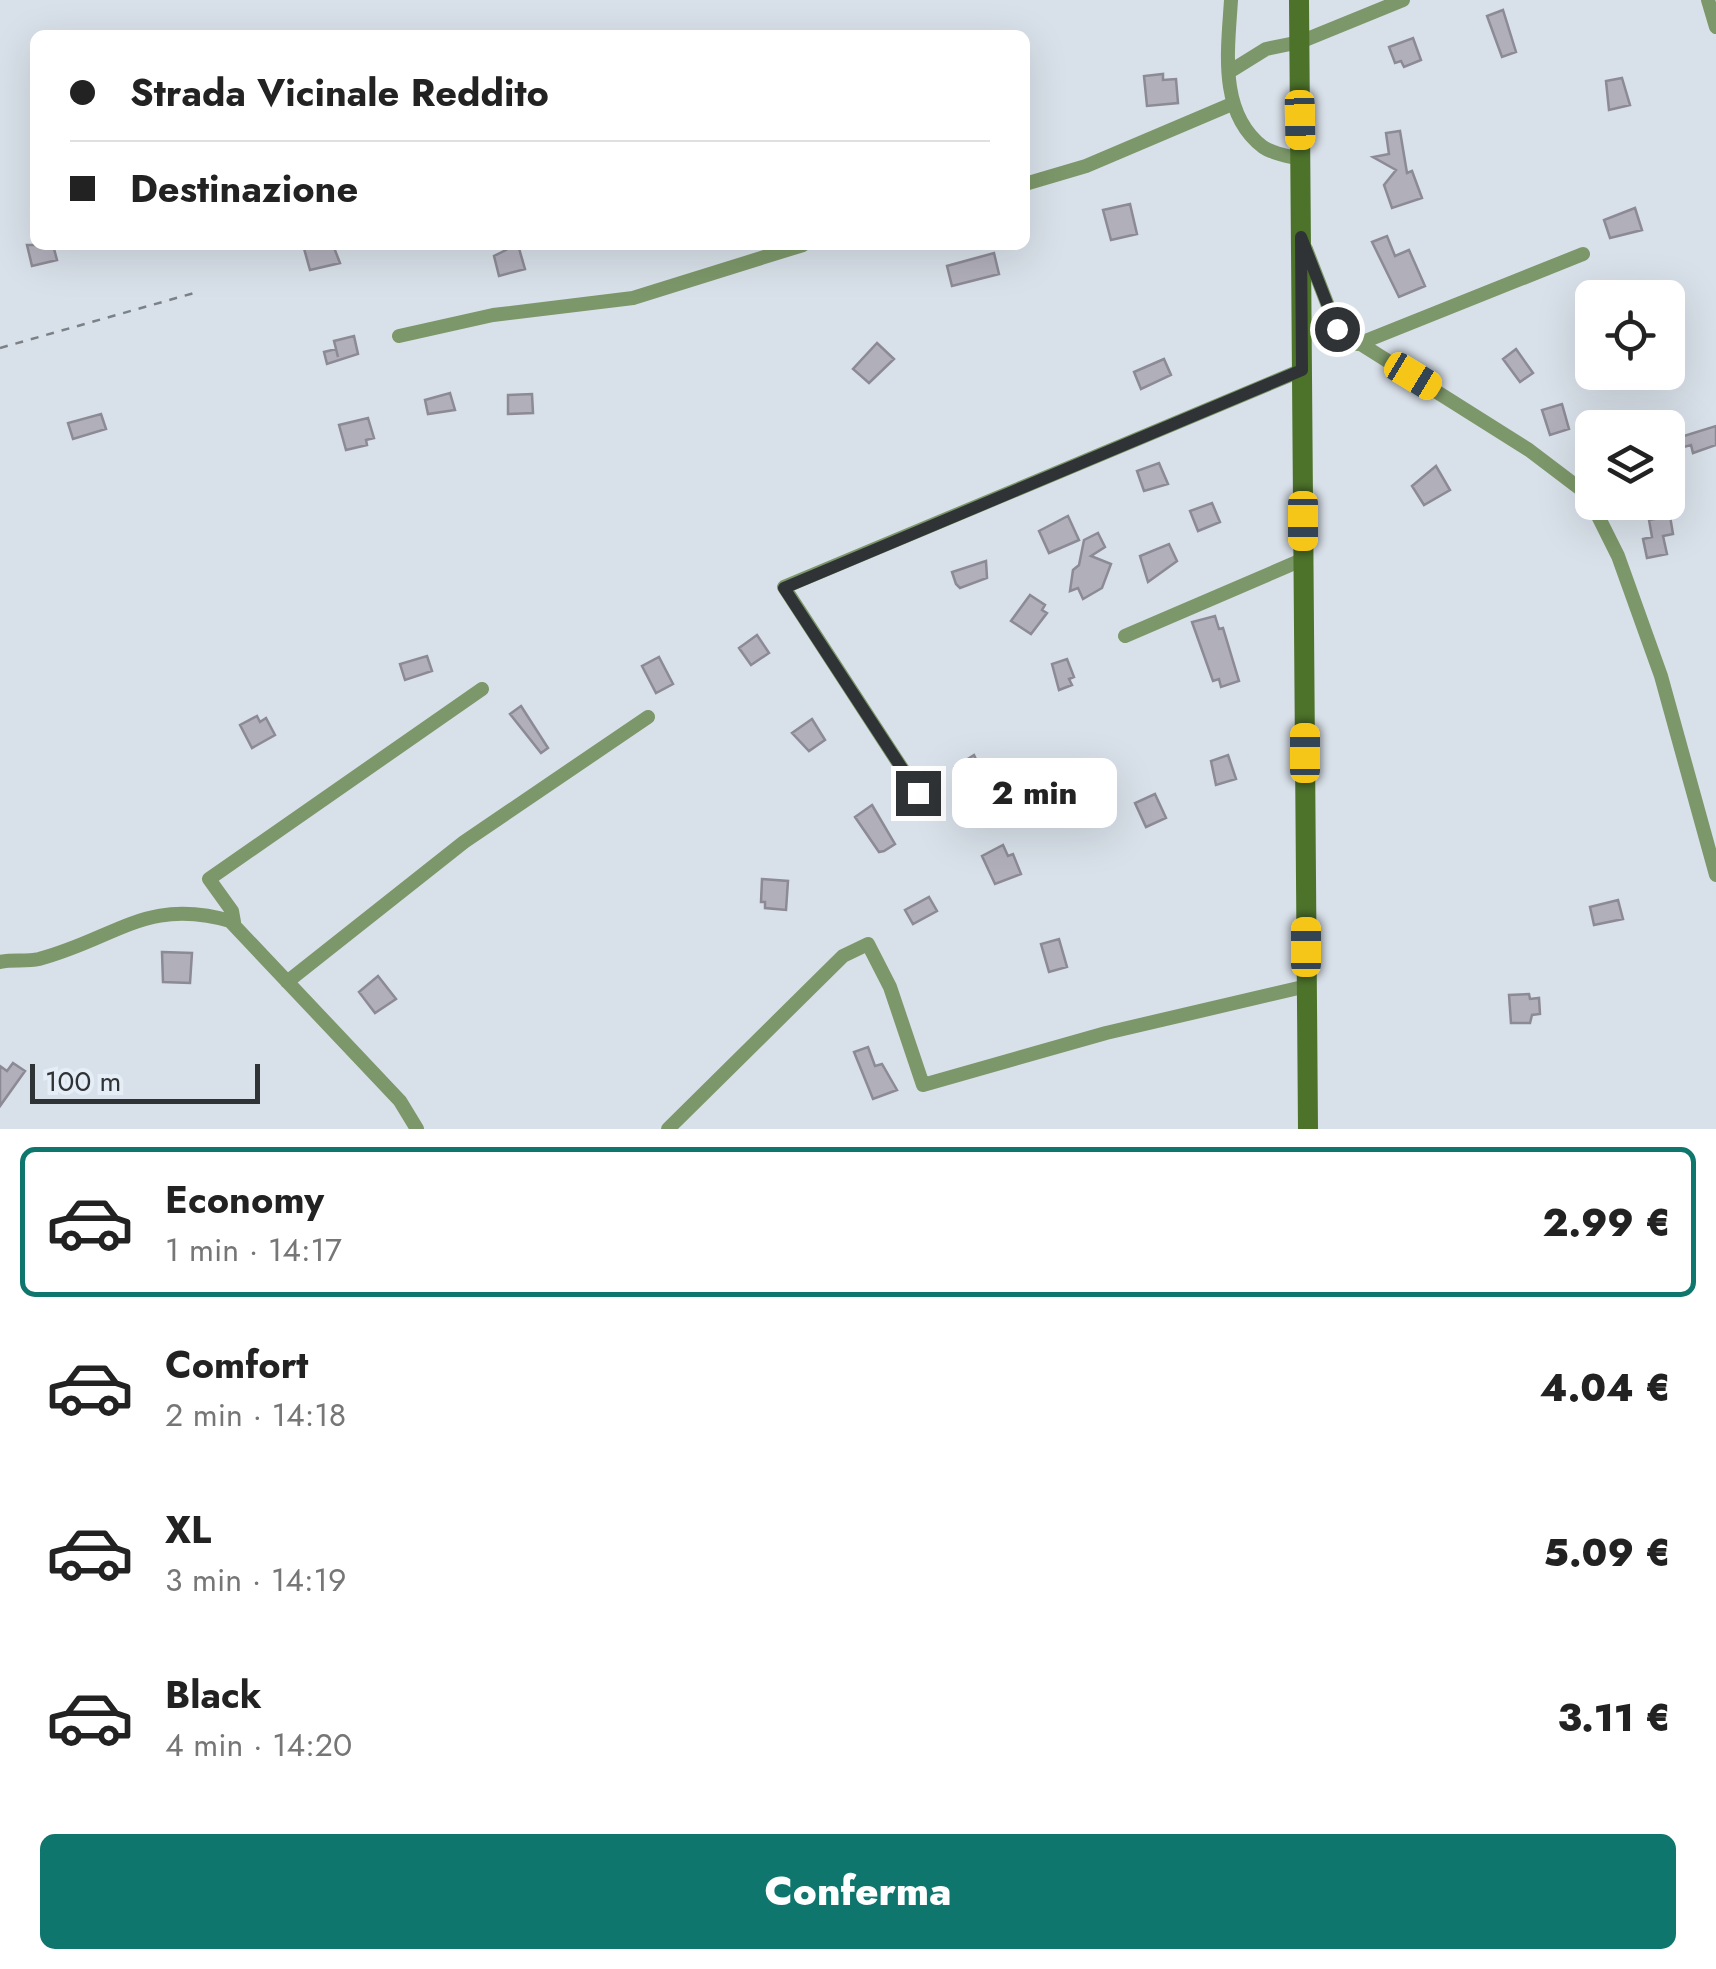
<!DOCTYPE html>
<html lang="it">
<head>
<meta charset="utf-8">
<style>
	:root { --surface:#fff; --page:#f2f2f2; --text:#222; --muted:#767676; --line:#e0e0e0; --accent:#0f766e }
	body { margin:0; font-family:Jost,sans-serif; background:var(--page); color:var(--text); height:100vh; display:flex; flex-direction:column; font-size:38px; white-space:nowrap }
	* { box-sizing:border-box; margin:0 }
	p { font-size:32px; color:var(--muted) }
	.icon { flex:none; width:55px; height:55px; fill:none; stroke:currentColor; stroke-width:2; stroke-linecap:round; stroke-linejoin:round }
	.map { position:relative; height:1129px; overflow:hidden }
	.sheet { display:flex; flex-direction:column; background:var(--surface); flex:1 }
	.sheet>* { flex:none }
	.guide { position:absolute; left:30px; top:30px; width:1000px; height:220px; border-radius:15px; box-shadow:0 10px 40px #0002; display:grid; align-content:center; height:220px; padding:0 40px; background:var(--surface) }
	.controls { position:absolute; left:1575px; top:280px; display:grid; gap:20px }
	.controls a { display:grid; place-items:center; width:110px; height:110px; border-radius:15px; background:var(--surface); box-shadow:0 10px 40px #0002; font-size:50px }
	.scale { position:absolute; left:30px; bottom:25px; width:230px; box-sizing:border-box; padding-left:10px; border:5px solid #303336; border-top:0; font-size:28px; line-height:35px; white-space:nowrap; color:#303336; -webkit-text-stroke:8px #e5edf6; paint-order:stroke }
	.end { position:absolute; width:45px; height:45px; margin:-22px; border:12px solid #303336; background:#fff; box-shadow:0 0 0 5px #fff }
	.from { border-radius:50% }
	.bubble { position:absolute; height:70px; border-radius:15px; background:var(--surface); box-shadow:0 10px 40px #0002; font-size:32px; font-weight:800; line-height:70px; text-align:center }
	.car { position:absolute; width:30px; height:60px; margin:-30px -15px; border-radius:12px; box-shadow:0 0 8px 2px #0007; background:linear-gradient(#f5c518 24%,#345 0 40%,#f5c518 0 76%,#345 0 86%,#f5c518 0) }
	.guide b { display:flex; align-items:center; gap:35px; height:95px; font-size:38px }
	.guide b+b { border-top:2px solid var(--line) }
	.guide i { width:25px; height:25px; background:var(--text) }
	ul { padding:18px 0 0; list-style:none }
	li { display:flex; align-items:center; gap:30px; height:150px; margin:0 20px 15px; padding:0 20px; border:5px solid transparent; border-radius:15px }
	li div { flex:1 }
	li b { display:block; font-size:38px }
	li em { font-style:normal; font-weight:800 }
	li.on { border-color:var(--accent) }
	li>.icon { width:90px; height:90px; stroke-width:1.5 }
	.primary-button { display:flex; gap:20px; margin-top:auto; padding:20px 40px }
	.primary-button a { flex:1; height:115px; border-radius:15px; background:var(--accent); color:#fff; font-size:40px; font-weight:800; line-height:115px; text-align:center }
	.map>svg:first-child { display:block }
	.building { fill:#b1afba; stroke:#8c8a94; stroke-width:2.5 }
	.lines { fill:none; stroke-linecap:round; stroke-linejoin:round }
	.path { stroke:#7c8187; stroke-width:2.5; stroke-dasharray:8 8; stroke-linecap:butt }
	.minor { stroke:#7c9769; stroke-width:14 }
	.secondary { stroke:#4d732b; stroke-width:20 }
	.route { stroke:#303336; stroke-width:12 }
</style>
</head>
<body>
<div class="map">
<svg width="1716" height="1129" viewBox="0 0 1716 1129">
	<rect width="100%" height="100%" fill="#d8e0e9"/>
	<path class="building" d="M 1503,10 L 1516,52 L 1502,57 L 1487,16 Z
		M 1413,38 L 1421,60 L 1404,67 L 1401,61 L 1395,63 L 1389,47 Z
		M 1163,74 L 1163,80 L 1176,79 L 1178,103 L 1147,106 L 1144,76 Z
		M 1622,78 L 1630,105 L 1609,110 L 1606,81 Z
		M 1400,131 L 1407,173 L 1412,171 L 1422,198 L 1392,208 L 1384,185 L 1396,170 L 1373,157 L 1389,154 L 1386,133 Z
		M 1130,204 L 1137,234 L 1111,240 L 1103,210 Z
		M 1635,208 L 1642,230 L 1610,238 L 1604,220 Z
		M 1387,236 L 1395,256 L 1409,250 L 1425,286 L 1399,297 L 1372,242 Z
		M 27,245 L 53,245 L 57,260 L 32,266 Z
		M 303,245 L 333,245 L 340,263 L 310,270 Z
		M 504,245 L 518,245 L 525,269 L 499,276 L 494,256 L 506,250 Z
		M 994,253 L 999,274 L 952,286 L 947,266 Z
		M 354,336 L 358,354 L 327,364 L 324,352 L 336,349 L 338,357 L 334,341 Z
		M 877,343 L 894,359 L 869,383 L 853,369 Z
		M 1516,349 L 1533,373 L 1520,382 L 1503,359 Z
		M 1164,359 L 1171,375 L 1141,389 L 1134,372 Z
		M 450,393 L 455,410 L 428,414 L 425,400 Z
		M 532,394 L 533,413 L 508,414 L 508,395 Z
		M 1562,404 L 1569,429 L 1550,435 L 1542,410 Z
		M 101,414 L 106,429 L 73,439 L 68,423 Z
		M 368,418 L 374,438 L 366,440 L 367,445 L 346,450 L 339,425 Z
		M 1716,426 L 1716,445 L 1693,453 L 1691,445 L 1669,451 L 1668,441 Z
		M 1159,463 L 1168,484 L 1144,491 L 1137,471 Z
		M 1436,466 L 1450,490 L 1424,505 L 1412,486 Z
		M 1212,503 L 1220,522 L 1198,531 L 1190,511 Z
		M 1068,516 L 1079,540 L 1049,553 L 1039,531 Z
		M 1670,516 L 1673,534 L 1663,536 L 1667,554 L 1647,558 L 1643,539 L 1652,537 L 1649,520 Z
		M 1098,533 L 1105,547 L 1091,556 L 1111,564 L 1102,588 L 1083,599 L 1078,588 L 1070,591 L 1073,570 L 1079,565 L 1084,540 Z
		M 1169,544 L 1177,561 L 1148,582 L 1140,556 Z
		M 986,561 L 987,578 L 960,588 L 956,584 L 952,572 Z
		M 1030,595 L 1045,605 L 1042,610 L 1047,613 L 1031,634 L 1011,621 Z
		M 1215,616 L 1219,629 L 1223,628 L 1239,681 L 1221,687 L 1219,679 L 1213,681 L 1192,622 Z
		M 757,635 L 769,653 L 751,665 L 739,648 Z
		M 427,656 L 432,671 L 405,680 L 400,664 Z
		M 659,657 L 673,684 L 656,693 L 642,666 Z
		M 1067,659 L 1074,677 L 1069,679 L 1072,685 L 1059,690 L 1052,664 Z
		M 521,706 L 548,748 L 541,753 L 510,714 Z
		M 257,716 L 260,722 L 266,718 L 275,735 L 252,748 L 240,725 Z
		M 812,719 L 825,740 L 809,751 L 792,733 Z
		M 974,755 L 985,779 L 974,786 L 971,781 L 966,784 L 955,767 Z
		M 1228,755 L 1236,779 L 1216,785 L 1211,761 Z
		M 1155,794 L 1166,818 L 1146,827 L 1135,803 Z
		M 872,805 L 895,844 L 884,851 L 879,852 L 855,817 Z
		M 1003,845 L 1008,856 L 1013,854 L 1021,874 L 995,884 L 982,856 Z
		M 762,879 L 788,881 L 786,910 L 765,908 L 765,902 L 761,902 Z
		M 929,897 L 937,911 L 913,924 L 905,910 Z
		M 1618,900 L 1623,919 L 1594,925 L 1590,907 Z
		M 1059,939 L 1067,967 L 1049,972 L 1041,944 Z
		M 162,952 L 192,953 L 190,983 L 163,982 Z
		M 378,976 L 396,999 L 375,1013 L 359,992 Z
		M 1529,994 L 1530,999 L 1539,998 L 1540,1014 L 1532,1015 L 1530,1023 L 1511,1023 L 1509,995 Z
		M 868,1047 L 875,1066 L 882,1064 L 897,1090 L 873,1099 L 854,1052 Z
		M 13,1063 L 25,1071 L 0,1106 L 0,1066 L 7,1071 Z"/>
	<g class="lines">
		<path class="path" d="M 0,348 L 194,293"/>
		<path class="minor" d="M 1231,0 C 1228,49 1218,113 1263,147 C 1273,154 1289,156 1301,159
			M 1708,0 L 1716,27
			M 1229,72 L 1266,49 L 1300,42 L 1403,0
			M 1025,184 L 1086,166 L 1232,104
			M 1306,249 L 1337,329 L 1529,450 L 1587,494 L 1618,556 L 1661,676 L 1716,875
			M 399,336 L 493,315 L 633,298 L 803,245
			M 1358,344 L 1583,254
			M 1125,636 L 1304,559
			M 918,793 L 784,587 L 1302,370
			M 229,920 L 400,1101 L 417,1129
			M 0,962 C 12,959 26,962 39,959 C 118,938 146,896 234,922 L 232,911 L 209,879 L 482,689
			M 287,982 L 464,842 L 648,717
			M 668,1129 L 843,956 L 868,944 L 890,987 L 923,1085 L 1106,1033 L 1307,986"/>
		<path class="secondary" d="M 1299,0 L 1308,1129"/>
	</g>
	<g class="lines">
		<path class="route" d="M 918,793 L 784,588 L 1302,370 L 1301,237 L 1337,329"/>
	</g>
</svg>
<div class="controls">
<a><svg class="icon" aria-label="locate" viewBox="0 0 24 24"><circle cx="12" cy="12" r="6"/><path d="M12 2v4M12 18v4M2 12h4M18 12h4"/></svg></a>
<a><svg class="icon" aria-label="layers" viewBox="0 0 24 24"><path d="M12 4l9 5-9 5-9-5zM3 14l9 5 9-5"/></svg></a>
</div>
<div class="scale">100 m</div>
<i class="end from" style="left:1337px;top:329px"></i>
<i class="end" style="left:918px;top:793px"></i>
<div class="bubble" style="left:952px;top:758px;width:165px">2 min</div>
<i class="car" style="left:1300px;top:120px;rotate:179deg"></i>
<i class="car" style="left:1413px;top:376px;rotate:121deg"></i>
<i class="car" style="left:1303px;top:521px;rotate:180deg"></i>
<i class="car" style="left:1305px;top:753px;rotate:0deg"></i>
<i class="car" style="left:1306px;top:947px;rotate:0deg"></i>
<div class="guide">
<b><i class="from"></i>Strada Vicinale Reddito</b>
<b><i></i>Destinazione</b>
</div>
</div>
<section class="sheet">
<ul>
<li class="on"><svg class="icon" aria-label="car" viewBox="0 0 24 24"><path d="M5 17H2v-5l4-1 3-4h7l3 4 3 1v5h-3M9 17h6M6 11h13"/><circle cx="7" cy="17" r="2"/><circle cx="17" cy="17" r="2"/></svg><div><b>Economy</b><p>1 min · 14:17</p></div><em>2.99 €</em></li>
<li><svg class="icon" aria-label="car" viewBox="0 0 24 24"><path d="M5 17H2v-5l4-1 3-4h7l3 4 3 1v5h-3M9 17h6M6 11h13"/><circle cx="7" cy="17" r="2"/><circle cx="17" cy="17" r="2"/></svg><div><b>Comfort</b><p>2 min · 14:18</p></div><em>4.04 €</em></li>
<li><svg class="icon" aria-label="car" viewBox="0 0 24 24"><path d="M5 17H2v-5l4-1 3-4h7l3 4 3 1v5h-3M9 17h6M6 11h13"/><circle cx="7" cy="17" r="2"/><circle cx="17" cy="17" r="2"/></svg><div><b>XL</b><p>3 min · 14:19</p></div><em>5.09 €</em></li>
<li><svg class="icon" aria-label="car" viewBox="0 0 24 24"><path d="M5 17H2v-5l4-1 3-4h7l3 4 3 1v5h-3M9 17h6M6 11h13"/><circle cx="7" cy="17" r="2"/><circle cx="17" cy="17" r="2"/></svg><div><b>Black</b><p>4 min · 14:20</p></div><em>3.11 €</em></li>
</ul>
<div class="primary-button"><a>Conferma</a></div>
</section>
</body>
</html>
